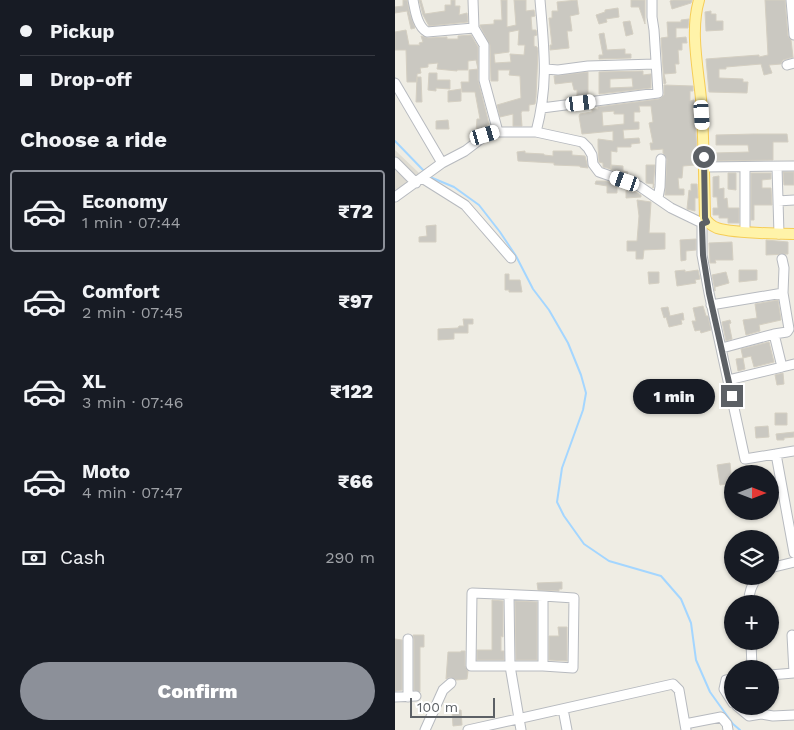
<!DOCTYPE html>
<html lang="en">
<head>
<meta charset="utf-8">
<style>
	:root { --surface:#171b24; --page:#242831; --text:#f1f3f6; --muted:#9ea1a6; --line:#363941; --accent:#8c9099 }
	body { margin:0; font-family:"Work Sans",sans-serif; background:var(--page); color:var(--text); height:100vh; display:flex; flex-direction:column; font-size:19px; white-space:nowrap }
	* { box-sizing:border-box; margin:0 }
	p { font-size:16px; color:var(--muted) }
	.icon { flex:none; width:28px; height:28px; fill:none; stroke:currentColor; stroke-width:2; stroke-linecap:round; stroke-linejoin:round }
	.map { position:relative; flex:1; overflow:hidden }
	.drawer { display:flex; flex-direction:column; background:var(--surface); width:395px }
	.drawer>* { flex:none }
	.hud { display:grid; align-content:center; height:110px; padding:0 20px; background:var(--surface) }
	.needle { width:32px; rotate:90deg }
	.tools { position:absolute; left:329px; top:465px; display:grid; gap:10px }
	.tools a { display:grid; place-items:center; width:55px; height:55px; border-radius:50%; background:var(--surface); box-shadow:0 1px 4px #0004; font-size:25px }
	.scale { position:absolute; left:15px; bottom:12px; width:85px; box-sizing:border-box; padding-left:5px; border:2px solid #5c6065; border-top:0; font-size:14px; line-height:18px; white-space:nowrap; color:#5c6065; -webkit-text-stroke:4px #fff; paint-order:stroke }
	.end { position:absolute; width:22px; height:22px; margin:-11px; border:6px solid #5c6065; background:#fff; box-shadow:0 0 0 2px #fff }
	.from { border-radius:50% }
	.bubble { position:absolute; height:35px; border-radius:18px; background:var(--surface); box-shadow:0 1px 4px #0004; font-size:16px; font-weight:800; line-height:35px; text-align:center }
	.car { position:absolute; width:15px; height:30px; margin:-15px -8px; border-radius:6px; box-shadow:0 0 4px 1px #0007; background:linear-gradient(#fff 24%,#345 0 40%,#fff 0 76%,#345 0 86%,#fff 0) }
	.hud b { display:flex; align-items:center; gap:18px; height:48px; font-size:19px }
	.hud b+b { border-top:1px solid var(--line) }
	.hud i { width:12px; height:12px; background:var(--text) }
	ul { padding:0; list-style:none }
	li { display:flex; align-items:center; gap:15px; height:82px; margin:0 10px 8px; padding:0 10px; border:2px solid transparent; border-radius:5px }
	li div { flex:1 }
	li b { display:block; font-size:19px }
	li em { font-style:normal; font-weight:800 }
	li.selected { border-color:var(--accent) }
	li>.icon { width:45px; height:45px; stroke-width:1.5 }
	h2 { padding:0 20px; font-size:22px; line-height:60px }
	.pay { display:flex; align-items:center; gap:12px; height:55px; padding:0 20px; font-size:19px }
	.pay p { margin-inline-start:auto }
	.cta { display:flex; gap:10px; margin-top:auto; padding:10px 20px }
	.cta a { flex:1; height:58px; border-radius:30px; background:var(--accent); color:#fff; font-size:20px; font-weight:800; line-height:58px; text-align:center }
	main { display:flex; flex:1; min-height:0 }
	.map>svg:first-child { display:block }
	.education { fill:#dfdcd2 }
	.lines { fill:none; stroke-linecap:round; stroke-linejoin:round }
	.stream { stroke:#a4d6ff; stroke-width:2 }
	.building { fill:#cac8c1; stroke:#d4cfc2; fill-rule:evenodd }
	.minor-casing { stroke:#b7babf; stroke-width:11 }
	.major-casing { stroke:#f6cd56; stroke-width:12 }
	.minor { stroke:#fff; stroke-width:9 }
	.major { stroke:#fff3a9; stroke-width:10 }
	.route { stroke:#5c6065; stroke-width:6 }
</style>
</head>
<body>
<main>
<section class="drawer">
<div class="hud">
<b><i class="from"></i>Pickup</b>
<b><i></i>Drop-off</b>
</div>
<h2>Choose a ride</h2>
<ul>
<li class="selected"><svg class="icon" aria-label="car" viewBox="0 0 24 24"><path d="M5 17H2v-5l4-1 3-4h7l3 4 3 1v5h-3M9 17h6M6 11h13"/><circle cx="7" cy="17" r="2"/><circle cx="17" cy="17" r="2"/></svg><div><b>Economy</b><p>1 min · 07:44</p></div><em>₹72</em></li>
<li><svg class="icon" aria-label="car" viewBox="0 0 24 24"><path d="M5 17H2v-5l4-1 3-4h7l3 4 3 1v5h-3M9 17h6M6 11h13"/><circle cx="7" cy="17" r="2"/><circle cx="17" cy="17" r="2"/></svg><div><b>Comfort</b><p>2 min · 07:45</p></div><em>₹97</em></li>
<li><svg class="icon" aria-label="car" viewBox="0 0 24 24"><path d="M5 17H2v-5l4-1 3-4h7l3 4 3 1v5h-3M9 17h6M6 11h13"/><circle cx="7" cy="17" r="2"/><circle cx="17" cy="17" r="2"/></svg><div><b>XL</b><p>3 min · 07:46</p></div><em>₹122</em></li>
<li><svg class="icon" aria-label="car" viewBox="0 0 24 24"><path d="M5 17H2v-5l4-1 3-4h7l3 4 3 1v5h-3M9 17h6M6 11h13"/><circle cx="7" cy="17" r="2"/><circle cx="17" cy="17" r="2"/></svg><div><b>Moto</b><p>4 min · 07:47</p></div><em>₹66</em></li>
</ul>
<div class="pay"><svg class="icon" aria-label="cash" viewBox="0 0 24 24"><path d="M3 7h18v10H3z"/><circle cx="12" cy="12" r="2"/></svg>Cash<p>290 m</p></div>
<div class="cta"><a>Confirm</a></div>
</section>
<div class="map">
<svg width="399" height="730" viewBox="0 0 399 730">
	<rect width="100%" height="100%" fill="#efede4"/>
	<path class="education" d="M 0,150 L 24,173 L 0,192 Z"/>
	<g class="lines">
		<path class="stream" d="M 0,141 L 30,172
			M 35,177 L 59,187 L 84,205 L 105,232 L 121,256 L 138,289 L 154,310 L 173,343 L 186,375 L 191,393 L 188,410 L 167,468 L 162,502 L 169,516 L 189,544 L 214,561 L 266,576 L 286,599 L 296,623 L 301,660 L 315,692 L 338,724 L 345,730"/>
	</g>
	<path class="building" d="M 8,0 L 12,0 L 15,14 L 20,28 L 16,29 L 12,11 L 0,13 L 0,7 L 8,6 Z
		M 24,0 L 26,0 L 30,14 L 50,11 L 50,5 L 56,5 L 56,0 L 60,0 L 60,6 L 65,6 L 64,15 L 72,13 L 73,22 L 34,26 L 28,15 Z
		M 106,0 L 112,0 L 112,27 L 121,25 L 119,0 L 131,0 L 131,11 L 139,10 L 140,16 L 136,17 L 137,30 L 141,30 L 142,35 L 139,36 L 139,46 L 142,47 L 143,51 L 141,97 L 140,104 L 134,105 L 134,111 L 127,111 L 126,113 L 127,126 L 118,126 L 118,114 L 105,117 L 102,105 L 126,98 L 125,76 L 114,75 L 115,70 L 103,70 L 103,81 L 96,81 L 95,45 L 85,26 L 85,25 L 99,24 L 99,20 L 107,20 ZM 124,30 L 123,45 L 130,45 L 129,55 L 115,54 L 116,62 L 100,63 L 99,54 L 114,52 L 114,32 Z
		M 182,0 L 184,14 L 175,16 L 177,31 L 172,31 L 174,48 L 155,50 L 155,45 L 157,45 L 154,18 L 157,18 L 157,11 L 163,11 L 162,2 Z
		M 236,0 L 250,0 L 250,24 L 244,7 L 236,7 Z
		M 278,0 L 297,0 L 296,3 L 277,9 L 275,1 Z
		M 370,0 L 390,0 L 393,36 L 396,40 L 398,57 L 388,60 L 386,64 L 374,65 L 377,73 L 369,75 L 366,64 L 331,67 L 331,69 L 324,69 L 324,78 L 348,79 L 348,82 L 353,82 L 352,93 L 314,92 L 311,59 L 364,55 L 364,57 L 373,55 Z
		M 223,8 L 224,17 L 211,19 L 212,22 L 204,24 L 201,15 L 210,12 L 210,10 Z
		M 316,11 L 316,14 L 321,14 L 321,21 L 328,21 L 328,30 L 311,31 L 310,12 Z
		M 294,19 L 293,28 L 281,28 L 281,38 L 291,37 L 292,43 L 287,43 L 287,50 L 283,50 L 284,64 L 280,64 L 281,73 L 269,74 L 271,83 L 269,84 L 266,38 L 273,37 L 272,22 L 286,22 L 286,20 Z
		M 235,21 L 238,34 L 231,36 L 228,22 Z
		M 11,30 L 14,45 L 25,45 L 24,43 L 28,42 L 26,36 L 33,38 L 52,37 L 52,39 L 63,39 L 63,36 L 76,35 L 83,47 L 83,80 L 94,124 L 92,124 L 92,128 L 81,131 L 82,119 L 85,119 L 80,92 L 67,92 L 66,82 L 74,82 L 74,70 L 83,69 L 81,60 L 73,61 L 73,70 L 62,70 L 62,71 L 42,69 L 43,63 L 33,64 L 33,67 L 25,68 L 26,73 L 22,74 L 22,82 L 12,82 L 11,50 L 0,50 L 0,32 Z
		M 209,33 L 212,50 L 230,49 L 230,54 L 236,54 L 236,58 L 204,59 L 204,55 L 208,55 L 204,34 Z
		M 248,71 L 248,75 L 256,74 L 256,88 L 204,94 L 204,72 ZM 237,78 L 238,87 L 215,88 L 215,79 Z
		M 193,72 L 193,96 L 182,97 L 182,90 L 179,90 L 177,82 L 160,84 L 159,76 Z
		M 34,73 L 42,73 L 42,80 L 55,80 L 55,89 L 41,88 L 41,91 L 33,90 Z
		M 22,77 L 26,77 L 27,102 L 21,102 Z
		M 269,85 L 298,86 L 298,91 L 295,91 L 295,101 L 299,100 L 302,153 L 300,153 L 300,165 L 288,166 L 287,178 L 283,178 L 284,189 L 289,189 L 289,195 L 270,195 L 272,159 L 268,153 L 268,149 L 256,150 L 255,143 L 258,143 L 254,123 L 258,122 L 256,106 L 244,106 L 245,112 L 239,112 L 239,122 L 244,122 L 244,129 L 228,130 L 229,139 L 244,138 L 245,143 L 236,144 L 236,147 L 222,147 L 222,152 L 216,151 L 216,169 L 208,167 L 208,163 L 204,162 L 203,146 L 203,139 L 218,141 L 218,131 L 187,134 L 184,116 L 185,114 L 197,112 L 197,109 L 203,109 L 203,107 L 264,99 L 269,95 ZM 219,111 L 219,114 L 229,114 L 229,124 L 208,126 L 207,112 Z
		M 66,89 L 66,101 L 53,102 L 53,91 Z
		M 53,120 L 54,129 L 41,129 L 41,121 Z
		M 359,134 L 392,134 L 393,142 L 378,142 L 378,160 L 320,161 L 319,153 L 354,152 L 353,145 L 321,145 L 321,135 Z
		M 130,151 L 130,153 L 149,154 L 149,155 L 158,156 L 158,151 L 177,151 L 177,155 L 190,156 L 193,168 L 185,167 L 185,166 L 159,165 L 159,163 L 123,161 L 122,152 Z
		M 216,165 L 228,166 L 228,171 L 233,172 L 232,175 L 216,170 Z
		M 251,165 L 260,165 L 258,188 L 259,184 L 251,183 Z
		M 388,172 L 399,172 L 399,185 L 389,185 Z
		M 333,173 L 341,173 L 341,190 L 333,189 Z
		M 356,173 L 376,173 L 376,179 L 367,180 L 367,188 L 376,188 L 377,205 L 359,205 L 359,220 L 356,220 Z
		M 324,176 L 324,189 L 329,188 L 329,199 L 332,198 L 333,208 L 344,208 L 344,223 L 333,223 L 333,218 L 324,218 L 324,215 L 318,215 L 318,208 L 323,208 L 322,197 L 318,197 L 318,177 Z
		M 201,181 L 211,181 L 222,185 L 222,193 L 212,193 L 212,186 L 200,184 Z
		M 296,184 L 302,184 L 303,198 L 300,198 L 300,211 L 292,209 L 294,190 L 296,191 Z
		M 231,190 L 241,192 L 246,195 L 246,197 L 231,198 Z
		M 242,200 L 256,202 L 254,233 L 270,233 L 270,249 L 249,250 L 248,259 L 241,259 L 241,251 L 232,251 L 232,241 L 242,241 L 244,216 Z
		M 41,225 L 41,242 L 24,242 L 24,237 L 32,236 L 31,226 Z
		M 301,239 L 301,250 L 291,251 L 291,260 L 286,261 L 285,240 Z
		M 371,240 L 393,242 L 393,254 L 371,255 Z
		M 337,242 L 338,260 L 320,260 L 321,263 L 315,263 L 314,243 Z
		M 290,270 L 290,272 L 303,270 L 305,279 L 300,280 L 301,283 L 282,286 L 280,271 Z
		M 344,270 L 362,270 L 362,280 L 344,282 Z
		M 253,272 L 264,272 L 264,283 L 254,284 Z
		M 331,272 L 334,283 L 320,287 L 320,291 L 317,275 Z
		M 110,274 L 114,274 L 114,280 L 125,280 L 127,292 L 114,292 L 114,290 L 110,290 Z
		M 383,300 L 386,320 L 364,325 L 365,331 L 351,335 L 348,320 L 362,318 L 360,304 Z
		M 308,306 L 311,316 L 313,316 L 316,330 L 306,333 L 305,330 L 300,331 L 297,321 L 301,321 L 298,308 Z
		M 273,307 L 275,316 L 288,313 L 289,320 L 286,320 L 287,324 L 274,327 L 271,317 L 269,318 L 266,308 Z
		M 68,319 L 78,319 L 78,324 L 73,324 L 73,333 L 59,333 L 59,339 L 43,340 L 43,329 L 63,328 L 64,326 L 69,326 Z
		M 335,320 L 336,323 L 334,324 L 337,339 L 331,341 L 327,322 Z
		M 374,342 L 379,362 L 359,367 L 356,356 L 348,358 L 346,349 Z
		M 348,358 L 350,369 L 343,371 L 341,359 Z
		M 388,373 L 389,384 L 382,385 L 380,375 Z
		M 380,413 L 392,413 L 392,425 L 380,425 Z
		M 373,426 L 374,437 L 361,438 L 360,427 Z
		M 399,432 L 399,437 L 389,438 L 389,440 L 382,440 L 381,434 Z
		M 335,463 L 337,483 L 325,485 L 322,465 Z
		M 167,582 L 167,589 L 164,589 L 164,591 L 143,590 L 142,583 Z
		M 97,600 L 108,601 L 108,637 L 106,636 L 106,651 L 109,651 L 109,660 L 82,660 L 82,650 L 97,650 Z
		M 120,601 L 142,602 L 142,660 L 121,660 Z
		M 163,627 L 172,627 L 172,661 L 154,660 L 154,636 L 164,636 Z
		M 18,635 L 29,635 L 29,647 L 25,647 L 25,692 L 19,690 L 19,639 Z
		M 0,639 L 7,640 L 7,690 L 0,691 Z
		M 66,651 L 70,651 L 70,666 L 73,671 L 72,679 L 61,680 L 55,677 L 51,679 L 53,652 L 66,652 Z
		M 66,710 L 67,725 L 58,726 L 57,711 Z"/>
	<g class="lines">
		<g class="minor-casing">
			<path id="minor" d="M 18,0 C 20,10 22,26 32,32 L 79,28
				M 78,0 L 79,28 L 89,45 L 89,80 L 103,132
				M 396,0 L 399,35
				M 392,65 L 399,63
				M 151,69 L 163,70 L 193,66 L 260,64
				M 0,83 L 47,163 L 0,197
				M 147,108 L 263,93 L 259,30 L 257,17 L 257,0
				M 141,132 L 187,142 L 193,148 L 197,155 L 198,164 L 204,172 L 244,186 L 276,208 L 307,223 L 312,222
				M 0,162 L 21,183
				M 47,163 L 70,151 L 91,135 L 103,132 L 141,132 C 154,83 149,49 145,0
				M 309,167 L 399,166
				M 382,167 L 384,234
				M 350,168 L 350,231
				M 27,178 L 70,205 L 116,258
				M 263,198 L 265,187 L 266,159
				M 383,201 L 399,200
				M 307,223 L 307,255 L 314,293 L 350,459 L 399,451
				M 387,259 L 389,268 L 388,293 L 394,329 L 392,332 L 379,334 L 387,367 L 399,364
				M 316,305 L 388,293
				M 327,348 L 379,334
				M 333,380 L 387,367
				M 381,454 L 399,553
				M 375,492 L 387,488
				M 375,568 L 399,562
				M 77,593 L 148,596 L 148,666 L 76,666 Z
				M 114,595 L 115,666 L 126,730
				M 148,596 L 179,598 L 178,668 L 148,666
				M 354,604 C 353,593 357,585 363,576
				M 397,635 L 399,673
				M 13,639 L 13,697
				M 356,641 L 357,669
				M 375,675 L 399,673
				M 338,679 L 331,680 L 329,689 L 338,703
				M 0,697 L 21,696
				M 342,706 L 354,716 L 366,714
				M 363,706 L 366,714 L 378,716 L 399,715
				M 168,709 L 172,730
				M 290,724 L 326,717 L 332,724 L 333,730
				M 30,730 L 48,690 L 56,683
				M 73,730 L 278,684 L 284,690 L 291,730"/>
		</g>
		<g class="major-casing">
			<path id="major" d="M 304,0 C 295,31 303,67 306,99 C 309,139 309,178 310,218 C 313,223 317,226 322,228 C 342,234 378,233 399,234"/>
		</g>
		<use href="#minor" class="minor"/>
		<use href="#major" class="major"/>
	</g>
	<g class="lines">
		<path class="route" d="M 309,157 L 310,218 L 312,222 L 307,224 L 308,255 L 314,293 L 337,396"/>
	</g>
</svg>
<div class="tools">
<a><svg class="needle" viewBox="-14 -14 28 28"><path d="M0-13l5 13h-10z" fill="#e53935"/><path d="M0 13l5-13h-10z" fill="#9ea1a6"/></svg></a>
<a><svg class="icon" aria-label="layers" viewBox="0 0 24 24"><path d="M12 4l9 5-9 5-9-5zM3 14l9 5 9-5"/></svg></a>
<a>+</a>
<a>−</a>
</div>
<div class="scale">100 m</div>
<i class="end from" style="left:309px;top:157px"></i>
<i class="end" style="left:337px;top:396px"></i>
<div class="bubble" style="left:238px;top:379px;width:82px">1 min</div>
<i class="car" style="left:186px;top:103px;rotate:83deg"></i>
<i class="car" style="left:307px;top:115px;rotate:176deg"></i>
<i class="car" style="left:90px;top:135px;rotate:74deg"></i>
<i class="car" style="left:230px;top:181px;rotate:289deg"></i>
</div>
</main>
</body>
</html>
